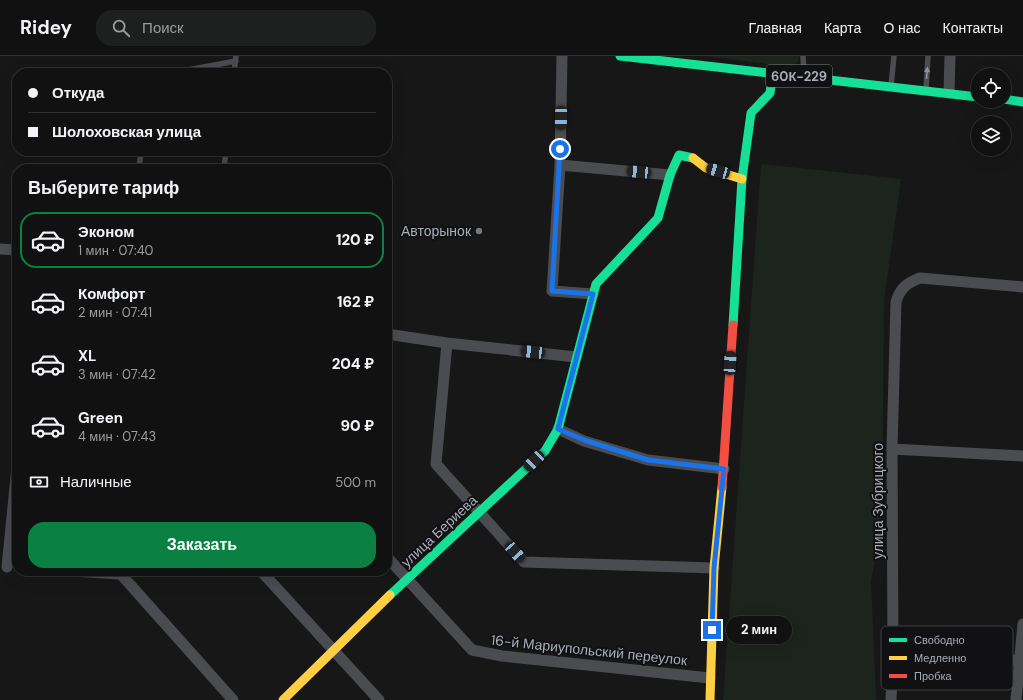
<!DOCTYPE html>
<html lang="ru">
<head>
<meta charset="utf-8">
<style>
	:root { --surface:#111; --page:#1e1f1f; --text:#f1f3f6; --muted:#9c9d9f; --line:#303131; --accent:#0b8043 }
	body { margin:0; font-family:"DM Sans",sans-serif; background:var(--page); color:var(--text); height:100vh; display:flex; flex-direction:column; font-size:15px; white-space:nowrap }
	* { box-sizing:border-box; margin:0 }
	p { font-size:13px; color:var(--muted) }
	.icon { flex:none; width:22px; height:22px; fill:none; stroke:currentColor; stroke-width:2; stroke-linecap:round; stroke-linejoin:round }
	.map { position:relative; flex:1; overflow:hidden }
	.sheet { position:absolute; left:12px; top:108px; width:380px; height:412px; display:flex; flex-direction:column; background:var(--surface); border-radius:16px; box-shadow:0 4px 16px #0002,0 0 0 1px var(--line) }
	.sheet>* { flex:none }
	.banner { position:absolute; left:12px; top:12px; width:380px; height:88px; border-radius:16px; box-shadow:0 4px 16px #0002,0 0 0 1px var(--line); display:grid; align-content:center; height:88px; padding:0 16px; background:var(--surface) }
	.tools { position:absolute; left:971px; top:12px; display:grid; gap:8px }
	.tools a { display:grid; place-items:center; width:40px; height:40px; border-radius:50%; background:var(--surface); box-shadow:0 4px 16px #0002,0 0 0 1px var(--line); font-size:20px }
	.end { position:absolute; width:18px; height:18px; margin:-9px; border:5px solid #1a73e8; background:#fff; box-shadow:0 0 0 2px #fff }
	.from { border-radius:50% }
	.bubble { position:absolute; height:28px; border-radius:14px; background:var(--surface); box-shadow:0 4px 16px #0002,0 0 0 1px var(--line); font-size:13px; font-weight:800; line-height:28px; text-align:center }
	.car { position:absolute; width:12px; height:24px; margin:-12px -6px; border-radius:5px; box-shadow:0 0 3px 1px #0007; background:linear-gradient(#222 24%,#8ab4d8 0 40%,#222 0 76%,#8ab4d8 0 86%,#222 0) }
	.banner b { display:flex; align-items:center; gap:14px; height:38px; font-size:15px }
	.banner b+b { border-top:1px solid var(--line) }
	.banner i { width:10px; height:10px; background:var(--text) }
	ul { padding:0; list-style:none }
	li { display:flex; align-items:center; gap:12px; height:56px; margin:0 8px 6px; padding:0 8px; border:2px solid transparent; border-radius:16px }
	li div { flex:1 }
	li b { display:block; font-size:15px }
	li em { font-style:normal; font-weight:800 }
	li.active { border-color:var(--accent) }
	li>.icon { width:36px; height:36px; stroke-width:1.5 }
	h2 { padding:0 16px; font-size:18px; line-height:48px }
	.pay { display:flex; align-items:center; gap:10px; height:44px; padding:0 16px; font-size:15px }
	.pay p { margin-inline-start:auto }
	.cta { display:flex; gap:8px; margin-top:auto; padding:8px 16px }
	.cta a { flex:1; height:46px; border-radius:16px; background:var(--accent); color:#fff; font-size:16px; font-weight:800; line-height:46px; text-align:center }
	header { display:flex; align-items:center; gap:24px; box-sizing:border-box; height:56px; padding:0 20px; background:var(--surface); border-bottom:1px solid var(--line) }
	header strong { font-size:19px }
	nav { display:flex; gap:22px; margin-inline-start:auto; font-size:14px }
	.search { width:280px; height:36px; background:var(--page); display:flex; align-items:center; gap:10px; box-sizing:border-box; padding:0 14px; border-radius:16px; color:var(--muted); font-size:15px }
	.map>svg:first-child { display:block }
	.green { fill:#1d241e }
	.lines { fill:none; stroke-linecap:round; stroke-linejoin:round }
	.lane { stroke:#4b4c50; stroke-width:5.5 }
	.street { stroke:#4b4c50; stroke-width:11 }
	.fast { stroke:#16e098; stroke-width:9 }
	.slow { stroke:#ffcf43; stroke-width:9 }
	.jam { stroke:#f24e42; stroke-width:9 }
	.oneway { fill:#8c9099 }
	.route { stroke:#1a73e8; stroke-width:5 }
	.poi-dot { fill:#757880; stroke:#111113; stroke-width:1.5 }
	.labels { text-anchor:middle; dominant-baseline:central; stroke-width:4; stroke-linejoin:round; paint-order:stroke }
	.shield { fill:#111113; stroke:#7b7e86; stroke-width:1 }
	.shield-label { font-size:13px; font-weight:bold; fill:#a8adb8 }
	.poi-label { font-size:14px; fill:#a8adb8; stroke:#111113; text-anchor:end }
	.street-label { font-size:14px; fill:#a8adb8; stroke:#111113 }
	.key { fill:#111113; stroke:#3e4045; stroke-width:1 }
	.key-label { font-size:11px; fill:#a8adb8 }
</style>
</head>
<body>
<header>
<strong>Ridey</strong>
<div class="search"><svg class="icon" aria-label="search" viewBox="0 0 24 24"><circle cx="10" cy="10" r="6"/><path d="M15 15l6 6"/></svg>Поиск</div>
<nav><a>Главная</a><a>Карта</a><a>О нас</a><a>Контакты</a></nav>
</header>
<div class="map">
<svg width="1023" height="644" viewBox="0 0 1023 644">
	<rect width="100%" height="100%" fill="#171717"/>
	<path class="green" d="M 705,0 L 799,0 L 798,6 L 791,11 Z
		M 761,108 L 901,123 L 884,245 L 882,467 L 871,525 L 876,644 L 723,644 Z"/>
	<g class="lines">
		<path class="lane" d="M 803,0 L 804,18
			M 172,17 L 236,5
			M 234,17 L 236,0
			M 891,30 L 894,0
			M 926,34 L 928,0
			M 224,112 L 226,95
			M 139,113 L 141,95"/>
		<path class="street" d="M 562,0 L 560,109 L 552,235 L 593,238
			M 949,37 L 950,0
			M 560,109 L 670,119
			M 0,193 L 17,194
			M 387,278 L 447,287 L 576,301
			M 447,287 L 436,408 L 524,506 L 714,512
			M 558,373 L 584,385 L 648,404 L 724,413
			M 892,393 L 1023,400
			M 387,501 L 472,594 L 502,600 L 710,622
			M 7,511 L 17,411
			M 73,515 L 119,518
			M 118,515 L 233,644
			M 261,515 L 379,644
			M 893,594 L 1023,605
			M 891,644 L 893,594 L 892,393 L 896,246 C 900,232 907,227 920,222 L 1023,231
			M 1016,644 L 1023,568"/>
		<path class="fast" d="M 620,0 L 978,41
			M 1004,43 L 1023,46
			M 733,269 L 742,123 L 751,57 L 770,37 L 773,17
			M 390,539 L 545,395 L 558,373 L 596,228 L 658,162 L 670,119 L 679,99 L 693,102"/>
		<path class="slow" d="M 693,102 L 706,112 L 742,123
			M 283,644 L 390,539
			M 710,644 L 714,512 L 722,431"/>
		<path class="jam" d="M 722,431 L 733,269"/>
	</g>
	<defs><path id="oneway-solid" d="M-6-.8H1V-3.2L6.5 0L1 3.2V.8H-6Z"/></defs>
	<use class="oneway" href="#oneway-solid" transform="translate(927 17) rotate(-86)"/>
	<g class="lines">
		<path class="route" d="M 560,93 L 552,235 L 593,238 L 558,373 L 584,384 L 648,404 L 724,413 L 714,512 L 712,574"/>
	</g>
	<circle class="poi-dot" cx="479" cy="175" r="4"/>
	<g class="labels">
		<rect class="shield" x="766" y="9" width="66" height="22" rx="3"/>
		<g class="shield-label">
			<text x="799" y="20">60К-229</text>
		</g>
		<g class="poi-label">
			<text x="471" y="175">Авторынок</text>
		</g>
		<g class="street-label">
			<text transform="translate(878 445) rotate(-90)">улица Зубрицкого</text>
			<text transform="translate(439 475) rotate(-43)">улица Бериева</text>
			<text transform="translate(589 594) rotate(6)">16-й Мариупольский переулок</text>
		</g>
	</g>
	<rect x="881" y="570" width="132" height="64" rx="6" class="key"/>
	<rect x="889" y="582" width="18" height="4" fill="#16e098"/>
	<rect x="889" y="600" width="18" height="4" fill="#ffcf43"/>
	<rect x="889" y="618" width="18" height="4" fill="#f24e42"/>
	<g class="key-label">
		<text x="914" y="588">Свободно</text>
		<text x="914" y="606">Медленно</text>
		<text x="914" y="624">Пробка</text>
	</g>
</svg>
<div class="tools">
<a><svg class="icon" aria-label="locate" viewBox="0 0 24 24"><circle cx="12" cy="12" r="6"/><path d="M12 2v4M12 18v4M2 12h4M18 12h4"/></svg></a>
<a><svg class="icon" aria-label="layers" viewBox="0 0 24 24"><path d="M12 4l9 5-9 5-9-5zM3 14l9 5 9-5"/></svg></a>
</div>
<i class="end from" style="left:560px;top:93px"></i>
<i class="end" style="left:712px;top:574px"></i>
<div class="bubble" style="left:726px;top:560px;width:66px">2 мин</div>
<i class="car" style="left:561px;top:62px;rotate:181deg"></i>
<i class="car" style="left:718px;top:115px;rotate:286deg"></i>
<i class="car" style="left:639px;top:116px;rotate:275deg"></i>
<i class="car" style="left:533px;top:296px;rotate:276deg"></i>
<i class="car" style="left:730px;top:307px;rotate:4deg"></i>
<i class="car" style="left:534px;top:405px;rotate:226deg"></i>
<i class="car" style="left:515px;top:496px;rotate:138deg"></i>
<div class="banner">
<b><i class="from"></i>Откуда</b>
<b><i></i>Шолоховская улица</b>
</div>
<section class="sheet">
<h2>Выберите тариф</h2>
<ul>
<li class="active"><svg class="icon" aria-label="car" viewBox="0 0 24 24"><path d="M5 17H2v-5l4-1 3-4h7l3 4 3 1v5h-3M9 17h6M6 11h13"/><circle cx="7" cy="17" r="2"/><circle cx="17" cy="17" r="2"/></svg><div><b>Эконом</b><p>1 мин · 07:40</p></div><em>120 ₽</em></li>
<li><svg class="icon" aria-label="car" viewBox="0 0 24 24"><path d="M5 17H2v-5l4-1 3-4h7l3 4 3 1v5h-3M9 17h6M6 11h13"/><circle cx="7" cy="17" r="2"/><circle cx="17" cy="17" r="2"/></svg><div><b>Комфорт</b><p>2 мин · 07:41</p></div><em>162 ₽</em></li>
<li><svg class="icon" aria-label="car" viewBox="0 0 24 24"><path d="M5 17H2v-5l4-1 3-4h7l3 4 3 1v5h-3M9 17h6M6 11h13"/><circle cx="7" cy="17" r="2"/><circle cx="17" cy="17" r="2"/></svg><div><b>XL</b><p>3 мин · 07:42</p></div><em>204 ₽</em></li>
<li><svg class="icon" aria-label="car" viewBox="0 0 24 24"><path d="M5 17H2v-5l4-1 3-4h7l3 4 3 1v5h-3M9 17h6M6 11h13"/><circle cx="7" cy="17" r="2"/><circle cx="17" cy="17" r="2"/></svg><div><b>Green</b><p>4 мин · 07:43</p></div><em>90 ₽</em></li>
</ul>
<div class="pay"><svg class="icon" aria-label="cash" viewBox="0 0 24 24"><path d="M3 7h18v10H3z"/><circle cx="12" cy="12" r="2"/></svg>Наличные<p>500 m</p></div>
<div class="cta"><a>Заказать</a></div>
</section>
</div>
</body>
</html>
